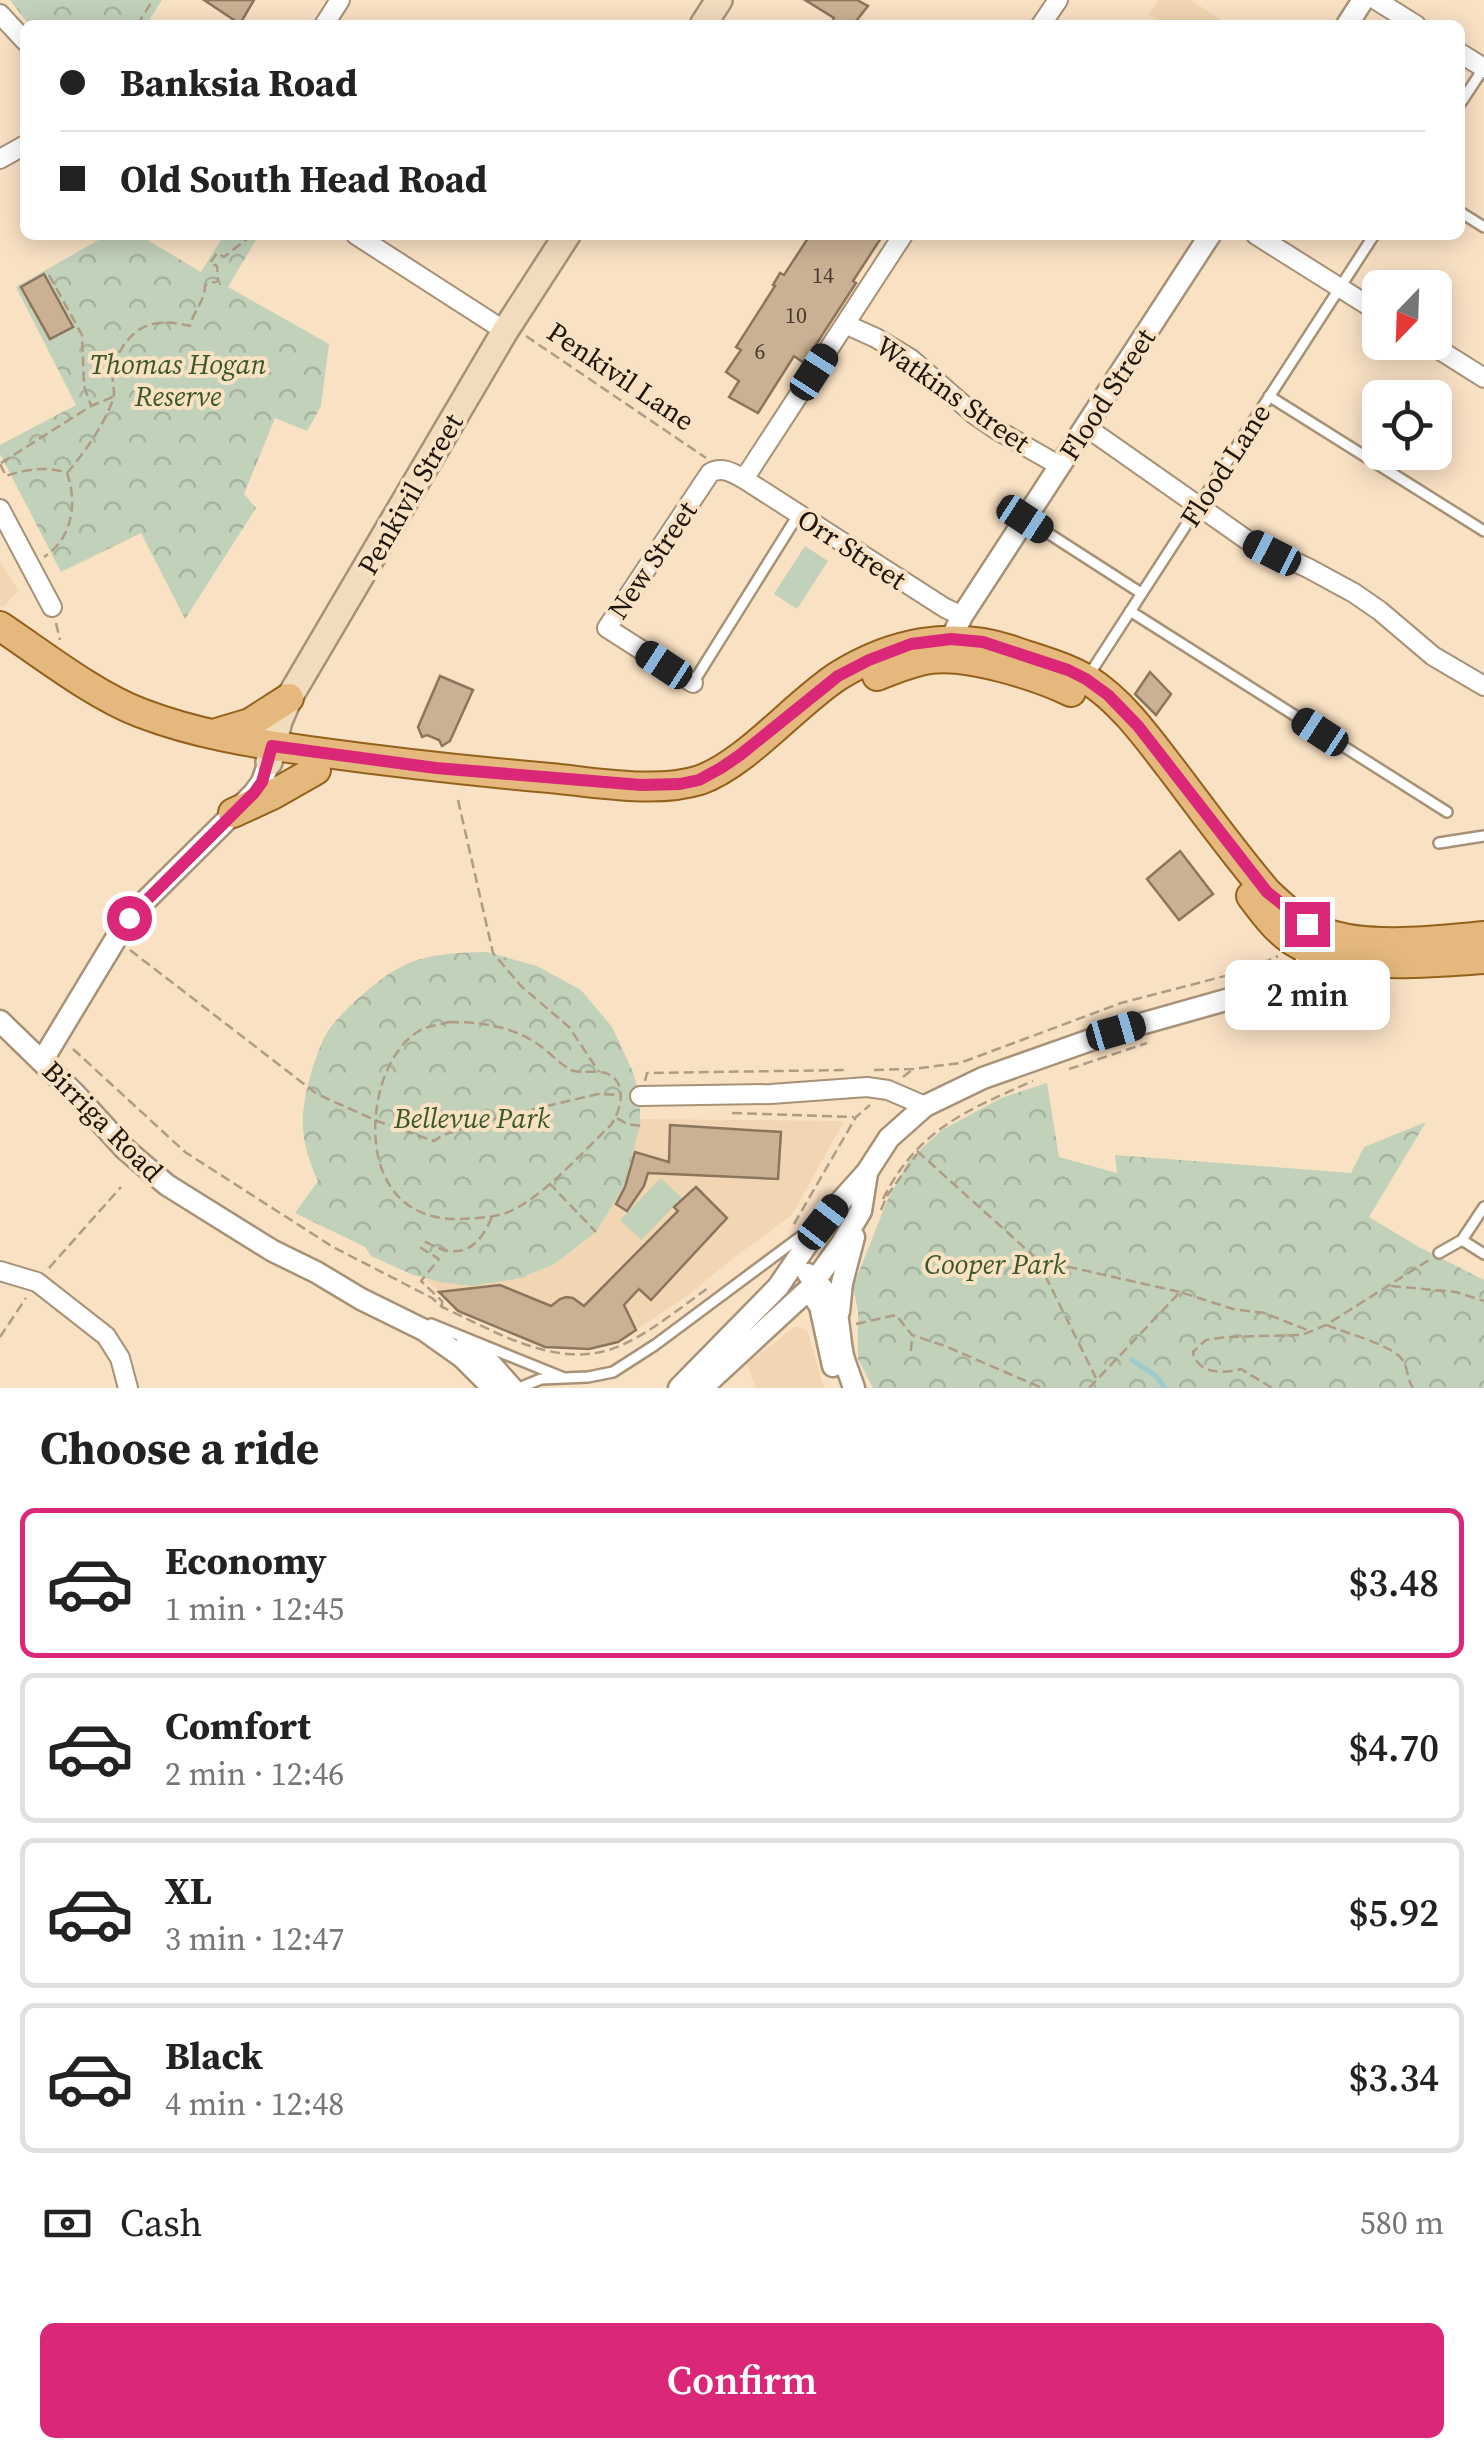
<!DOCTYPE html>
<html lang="en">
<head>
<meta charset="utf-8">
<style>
	:root { --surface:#fff; --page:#f6f6f6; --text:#222; --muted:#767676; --line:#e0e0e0; --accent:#db2777 }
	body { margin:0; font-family:"Source Serif 4",serif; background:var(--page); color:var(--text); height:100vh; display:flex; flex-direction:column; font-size:38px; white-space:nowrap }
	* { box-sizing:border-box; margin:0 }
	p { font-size:32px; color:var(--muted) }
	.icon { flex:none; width:55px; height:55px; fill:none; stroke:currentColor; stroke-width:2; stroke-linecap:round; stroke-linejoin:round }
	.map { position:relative; height:1388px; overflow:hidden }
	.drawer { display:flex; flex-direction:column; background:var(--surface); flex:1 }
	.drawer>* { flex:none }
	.hud { position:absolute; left:20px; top:20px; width:1445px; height:220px; border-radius:15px; box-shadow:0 5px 25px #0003; display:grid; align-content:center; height:220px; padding:0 40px; background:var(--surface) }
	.needle { width:65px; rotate:203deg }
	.controls { position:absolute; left:1362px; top:270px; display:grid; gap:20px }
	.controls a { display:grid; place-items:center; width:90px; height:90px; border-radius:15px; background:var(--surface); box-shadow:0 5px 25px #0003; font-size:50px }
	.end { position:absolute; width:45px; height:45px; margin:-22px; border:12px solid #db2777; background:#fff; box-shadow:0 0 0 5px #fff }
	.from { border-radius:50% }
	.bubble { position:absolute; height:70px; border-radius:15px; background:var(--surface); box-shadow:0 5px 25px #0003; font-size:32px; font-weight:600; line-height:70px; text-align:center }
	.car { position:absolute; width:30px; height:60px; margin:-30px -15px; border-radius:12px; box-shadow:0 0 8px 2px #0007; background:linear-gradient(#222 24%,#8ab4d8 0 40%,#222 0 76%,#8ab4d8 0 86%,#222 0) }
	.hud b { display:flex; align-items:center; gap:35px; height:95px; font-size:38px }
	.hud b+b { border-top:2px solid var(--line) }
	.hud i { width:25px; height:25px; background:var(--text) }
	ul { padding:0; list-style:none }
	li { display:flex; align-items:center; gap:30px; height:150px; margin:0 20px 15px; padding:0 20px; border:5px solid var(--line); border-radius:15px }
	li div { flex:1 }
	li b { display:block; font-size:38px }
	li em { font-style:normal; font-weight:600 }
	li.current { border-color:var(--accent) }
	li>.icon { width:90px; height:90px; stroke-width:1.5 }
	h2 { padding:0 40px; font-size:45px; line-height:120px }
	.pay { display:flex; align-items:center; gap:25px; height:110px; padding:0 40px; font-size:38px }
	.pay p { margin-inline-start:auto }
	.primary-button { display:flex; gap:20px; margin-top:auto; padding:20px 40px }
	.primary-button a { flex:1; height:115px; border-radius:15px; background:var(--accent); color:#fff; font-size:40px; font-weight:600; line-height:115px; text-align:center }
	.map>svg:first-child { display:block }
	.built { fill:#f2d6b3 }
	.grass { fill:#c2d1ba }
	.park { fill:url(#park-crowns) }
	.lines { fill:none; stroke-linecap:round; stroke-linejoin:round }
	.stream { stroke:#9ccbcf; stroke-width:5 }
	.building { fill:#cbb194; stroke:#8b755c; stroke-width:2.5 }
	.service-casing { stroke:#a79277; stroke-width:14 }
	.minor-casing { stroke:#a79277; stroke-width:22 }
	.tertiary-casing { stroke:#a79277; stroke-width:25 }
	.secondary-casing { stroke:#a79277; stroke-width:30 }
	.primary-casing { stroke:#94611d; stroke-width:32 }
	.path { stroke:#af9c85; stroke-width:2.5; stroke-dasharray:10 5; stroke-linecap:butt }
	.service { stroke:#fff; stroke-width:9 }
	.minor { stroke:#fff; stroke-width:18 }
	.tertiary { stroke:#fff; stroke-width:20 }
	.secondary { stroke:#f2dcbe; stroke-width:25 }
	.primary { stroke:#e5b97d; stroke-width:28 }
	.route { stroke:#db2777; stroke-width:12 }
	.labels { text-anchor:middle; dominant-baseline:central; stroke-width:8; stroke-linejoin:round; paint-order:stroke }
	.number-label { font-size:22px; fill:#493c2d }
	.park-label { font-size:28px; font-style:italic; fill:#3a5829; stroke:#f9e1c4 }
	.street-label { font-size:28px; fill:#1e150b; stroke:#f9e1c4 }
</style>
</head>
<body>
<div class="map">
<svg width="1484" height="1388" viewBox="0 0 1484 1388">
	<defs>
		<pattern id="park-crowns" width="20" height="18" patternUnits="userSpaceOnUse" patternTransform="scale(2.5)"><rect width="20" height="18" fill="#c2d1ba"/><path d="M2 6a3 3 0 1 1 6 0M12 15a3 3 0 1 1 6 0" fill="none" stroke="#a6b39f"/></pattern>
	</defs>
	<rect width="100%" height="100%" fill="#f9e1c4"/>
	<path class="built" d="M 1158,0 L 1191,0 L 1228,25 L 1166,25 L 1149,14 Z
		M 0,561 L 18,590 L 3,608 L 0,606 Z
		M 640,1119 L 844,1121 L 792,1215 L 728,1262 L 690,1294 L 618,1342 L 589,1349 L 545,1347 L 458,1311 L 426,1279 L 471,1285 L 522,1278 L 556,1263 L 596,1232 L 624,1187 Z
		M 796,1326 L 807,1330 L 824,1388 L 756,1388 L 747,1364 Z"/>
	<path class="grass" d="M 805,546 L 828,561 L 797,609 L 774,594 Z
		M 661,1178 L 682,1198 L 641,1240 L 620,1220 Z"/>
	<path class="park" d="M 10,0 L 162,0 L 146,25 L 29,25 Z
		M 107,235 L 139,235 L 201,272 L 224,235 L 259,235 L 228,287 L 329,344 L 321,406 L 307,431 L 275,418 L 244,494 L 256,508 L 185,619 L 141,533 L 61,572 L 0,454 L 0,445 L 76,405 L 16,287 Z
		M 487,952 L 537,966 L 581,990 L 612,1027 L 633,1072 L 640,1096 L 640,1125 L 624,1187 L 596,1232 L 556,1263 L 522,1278 L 471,1286 L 440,1282 L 413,1275 L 371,1256 L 365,1247 L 295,1213 L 318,1181 C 311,1166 304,1146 303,1129 C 301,1102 313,1062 324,1038 C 333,1018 377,980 397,969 C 425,953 456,953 487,952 Z
		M 1047,1083 L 1059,1157 L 1117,1173 L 1115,1155 L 1351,1173 L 1364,1147 L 1426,1122 L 1369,1217 L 1419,1247 L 1484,1280 L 1484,1388 L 873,1388 L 858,1359 L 858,1311 L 853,1287 L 887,1201 L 909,1160 L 942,1130 L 1001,1098 Z"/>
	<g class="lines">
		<path class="stream" d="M 1132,1360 L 1156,1376 L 1165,1388"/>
	</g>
	<path class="building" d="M 204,0 L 254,0 L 240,24 Z
		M 805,0 L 857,0 L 868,6 L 853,25 L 830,25 L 834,18 Z
		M 810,235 L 883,235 L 853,281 L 856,283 L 804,363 L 794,356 L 758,413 L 729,397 L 739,381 L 726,372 L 741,350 L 736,347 L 775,286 L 773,285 L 780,273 L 784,275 Z
		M 44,274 L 73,327 L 50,339 L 21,287 Z
		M 1150,672 L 1171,694 L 1156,715 L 1135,694 Z
		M 440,676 L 473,690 L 450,741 L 442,746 L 439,740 L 427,735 L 422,737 L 418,727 Z
		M 1180,851 L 1213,894 L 1179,920 L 1147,879 Z
		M 670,1125 L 781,1132 L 778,1179 L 648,1173 L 644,1186 L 627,1211 L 616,1204 L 625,1187 L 635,1152 L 669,1162 Z
		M 696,1187 L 727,1218 L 651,1300 L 639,1289 L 624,1305 L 636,1330 L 618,1342 L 589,1349 L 545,1347 L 458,1311 L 439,1292 L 500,1285 L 551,1306 L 560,1299 L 566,1297 L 573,1298 L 584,1306 L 678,1211 L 674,1207 Z"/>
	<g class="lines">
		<g class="service-casing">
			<path id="service" d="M 1460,104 L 1483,69
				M 1460,212 L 1484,227
				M 1269,396 L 1484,531
				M 1026,519 L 1141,593
				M 1130,611 L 1447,812
				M 1087,678 L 1374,235
				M 693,683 L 798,515
				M 1439,843 L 1484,836
				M 1462,1240 L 1484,1254
				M 1439,1253 L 1462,1240 L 1484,1207
				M 431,1324 L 564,1378
				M 519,1388 L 541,1379 L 588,1377 L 613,1372 L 655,1345 L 808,1231"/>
		</g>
		<g class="minor-casing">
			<path id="minor" d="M 1376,0 L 1416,25
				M 0,14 L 25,41
				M 324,25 L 340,0
				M 1041,25 L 1058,0
				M 1460,53 L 1484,68
				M 0,159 L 25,145
				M 356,235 L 505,331
				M 1256,235 L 1380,313
				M 845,324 L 876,338 L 911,359 L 975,415 L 997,430 L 1060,466
				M 1427,342 L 1484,378
				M 1086,427 L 1247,540 L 1308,568 L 1354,593 L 1380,611 L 1433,656 L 1484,686
				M 744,479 L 903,235
				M 0,509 L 52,607
				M 693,683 L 607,628 L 710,473 C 722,466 733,473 744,479 L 945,608 L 962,616
				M 640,1096 L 771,1094 L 867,1087 L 888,1090 L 925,1106
				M 0,1271 L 37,1282 L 106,1336 L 120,1358 L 128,1388"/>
		</g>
		<g class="tertiary-casing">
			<path id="tertiary" d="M 1347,25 L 1363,0
				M 949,652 L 951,639 L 962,616 L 1210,235
				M 0,1021 L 75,1094 L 125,1149 L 167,1185 L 273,1251 L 316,1272 L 361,1299 L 424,1330 L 462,1357 L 493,1388
				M 42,1061 L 129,917 L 254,793 L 262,782 L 269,762
				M 808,1274 C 844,1306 835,1313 843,1356 C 846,1367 851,1378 854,1388
				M 809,1290 L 820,1306 L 833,1366
				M 839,1312 L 842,1283 L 854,1237
				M 466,1345 L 488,1361 L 512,1388
				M 679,1388 L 778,1287 L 823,1221 L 867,1172 L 889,1138 L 925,1106 L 983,1078 L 1116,1031 L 1279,985 L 1297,974 L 1323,943
				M 702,1388 L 809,1289 L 842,1243 L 861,1211 L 867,1173"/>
		</g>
		<g class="secondary-casing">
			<path id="secondary" d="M 703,25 L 719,0
				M 269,762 L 279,721 L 289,698 L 505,331 L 567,235"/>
		</g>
		<g class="primary-casing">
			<path id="primary" d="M 0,626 C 43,655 94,695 141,713 C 196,734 252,743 310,751 C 390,762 469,771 550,778 C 594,782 656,794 700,780 C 747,763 795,704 838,676 C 891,643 951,630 1011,650 C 1036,659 1065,666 1088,680 C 1122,702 1146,736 1170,767 C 1202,809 1233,852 1267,892 C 1284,908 1303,926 1326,933 C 1368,949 1439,940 1484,936
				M 877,676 C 894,669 913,661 931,659 C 968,654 1038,676 1071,692
				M 213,734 L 250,723 L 289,698
				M 233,813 L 272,795 L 316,770
				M 1251,896 C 1263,912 1276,930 1293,941 C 1342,972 1429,963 1484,959
				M 1279,985 L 1313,985 L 1375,966"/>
		</g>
		<path class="path" d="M 137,25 L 153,0
			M 49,275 L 82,335 L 84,386 L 91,406
			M 526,336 L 706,458
			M 1,463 L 91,406 L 115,396
			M 0,464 L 6,476 C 26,469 48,466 67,473 C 78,503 72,539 44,557
			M 67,473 C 85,452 103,426 113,400 C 116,391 111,380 113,369 C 114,362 118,354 122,348 C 139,321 161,319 190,326 C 194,309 205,302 205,285 L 218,281 L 217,266 L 210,263 L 217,253 L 224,257 L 252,235
			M 56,623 L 60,640
			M 458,800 L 493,953 L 521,986 L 569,1027 L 599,1072
			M 130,950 L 317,1094 L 377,1121 L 434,1141 L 443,1135 L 504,1116 L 598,1094 L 621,1095
			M 449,1022 C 481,1022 512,1026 539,1045 C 550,1053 560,1064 571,1070 C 583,1075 599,1068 610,1075 C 628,1085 620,1112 611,1125 C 582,1152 542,1199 506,1213 C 491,1218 475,1218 460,1219 C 383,1221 364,1150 381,1087 C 387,1066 400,1042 419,1031 C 427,1026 440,1025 449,1022 Z
			M 73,1049 L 185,1152 L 333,1247 L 432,1298 L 442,1307 C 497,1332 562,1374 624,1344 C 654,1330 681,1307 708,1288
			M 1069,1069 L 1147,1043
			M 874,1070 L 913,1069 L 960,1063 L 1121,1003 L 1248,970 L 1278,956
			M 903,1077 L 913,1069
			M 645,1081 L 647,1073 L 846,1070
			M 732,1113 L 854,1117
			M 617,1118 L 627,1124 L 642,1126
			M 917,1151 L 1037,1259 L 1096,1378
			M 549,1183 L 596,1232
			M 883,1199 C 917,1130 967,1110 1033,1081
			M 881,1210 L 887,1196 L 917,1154
			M 794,1224 L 856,1117 L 870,1105
			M 1038,1260 L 1180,1292
			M 49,1268 L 121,1187
			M 1391,1286 L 1456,1292 L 1484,1301
			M 442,1306 L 442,1301 L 421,1281 L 439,1259 L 421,1248 L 426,1242 C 459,1261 478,1250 492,1217
			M 856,1324 L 896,1315 L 912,1335 L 945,1346 L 1042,1388
			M 1327,1325 C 1345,1333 1389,1344 1401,1358 C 1409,1368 1406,1378 1413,1388
			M 0,1337 L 26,1298
			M 911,1351 L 912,1337
			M 1089,1388 L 1180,1292 L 1233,1309 L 1264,1313 L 1310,1331
			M 1272,1388 L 1241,1369 C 1223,1374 1197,1374 1193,1352 L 1206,1340 L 1225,1337 L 1302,1335 L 1326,1325 L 1429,1260"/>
		<use href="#service" class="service"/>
		<use href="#minor" class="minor"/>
		<use href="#tertiary" class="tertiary"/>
		<use href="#secondary" class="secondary"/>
		<use href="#primary" class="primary"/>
	</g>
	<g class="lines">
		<path class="route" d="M 129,918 L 254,793 L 262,782 L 272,746 L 436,768 L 641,785 L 680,784 L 699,780 L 721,768 L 740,755 L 838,676 L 869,660 L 911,644 L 951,639 L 983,642 L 1068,670 L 1086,679 L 1108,695 L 1138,726 L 1267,892 L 1307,924"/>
	</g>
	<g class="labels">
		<g class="number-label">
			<text x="823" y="275">14</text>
			<text x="796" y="315">10</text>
			<text x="760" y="351">6</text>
		</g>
		<g class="park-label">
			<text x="178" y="364">Thomas Hogan<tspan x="178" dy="32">Reserve</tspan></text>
			<text x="472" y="1118">Bellevue Park</text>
			<text x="995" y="1264">Cooper Park</text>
		</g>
		<g class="street-label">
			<text transform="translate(621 376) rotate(34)">Penkivil Lane</text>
			<text transform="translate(953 394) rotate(35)">Watkins Street</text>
			<text transform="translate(1107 394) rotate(-57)">Flood Street</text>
			<text transform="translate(1225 465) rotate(-57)">Flood Lane</text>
			<text transform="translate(410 494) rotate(-60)">Penkivil Street</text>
			<text transform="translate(852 549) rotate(33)">Orr Street</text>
			<text transform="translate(652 560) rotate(-56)">New Street</text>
			<text transform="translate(103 1121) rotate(45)">Birriga Road</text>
		</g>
	</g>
</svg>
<div class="controls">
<a><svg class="needle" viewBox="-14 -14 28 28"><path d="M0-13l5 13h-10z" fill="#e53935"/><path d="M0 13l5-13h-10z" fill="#767676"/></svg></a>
<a><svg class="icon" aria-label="locate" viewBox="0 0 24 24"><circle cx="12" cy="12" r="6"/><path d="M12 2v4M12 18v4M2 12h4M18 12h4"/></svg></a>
</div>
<i class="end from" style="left:129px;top:918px"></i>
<i class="end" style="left:1307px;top:924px"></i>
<div class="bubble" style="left:1225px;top:960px;width:165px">2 min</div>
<i class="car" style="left:814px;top:372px;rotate:33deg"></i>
<i class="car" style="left:1025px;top:519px;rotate:123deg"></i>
<i class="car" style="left:1272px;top:553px;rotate:297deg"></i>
<i class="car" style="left:664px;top:665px;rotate:303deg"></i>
<i class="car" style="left:1320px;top:732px;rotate:303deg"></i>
<i class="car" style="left:1116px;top:1031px;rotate:74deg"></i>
<i class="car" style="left:823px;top:1222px;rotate:38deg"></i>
<div class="hud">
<b><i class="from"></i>Banksia Road</b>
<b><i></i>Old South Head Road</b>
</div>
</div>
<section class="drawer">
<h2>Choose a ride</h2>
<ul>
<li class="current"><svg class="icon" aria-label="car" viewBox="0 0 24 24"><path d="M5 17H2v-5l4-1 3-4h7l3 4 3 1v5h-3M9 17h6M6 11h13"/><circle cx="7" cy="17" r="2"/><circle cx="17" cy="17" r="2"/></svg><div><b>Economy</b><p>1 min · 12:45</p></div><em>$3.48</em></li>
<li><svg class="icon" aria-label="car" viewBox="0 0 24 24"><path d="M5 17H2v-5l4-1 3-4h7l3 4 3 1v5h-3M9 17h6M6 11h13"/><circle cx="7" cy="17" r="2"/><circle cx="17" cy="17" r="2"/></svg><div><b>Comfort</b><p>2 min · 12:46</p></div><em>$4.70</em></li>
<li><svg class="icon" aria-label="car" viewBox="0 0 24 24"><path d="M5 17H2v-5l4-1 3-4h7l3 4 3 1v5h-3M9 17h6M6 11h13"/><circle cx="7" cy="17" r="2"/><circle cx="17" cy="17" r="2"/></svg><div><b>XL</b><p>3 min · 12:47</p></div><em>$5.92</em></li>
<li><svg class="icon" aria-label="car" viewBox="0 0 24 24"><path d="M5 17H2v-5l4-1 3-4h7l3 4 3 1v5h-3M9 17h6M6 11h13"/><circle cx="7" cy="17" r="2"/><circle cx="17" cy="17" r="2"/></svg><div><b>Black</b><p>4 min · 12:48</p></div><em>$3.34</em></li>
</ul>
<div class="pay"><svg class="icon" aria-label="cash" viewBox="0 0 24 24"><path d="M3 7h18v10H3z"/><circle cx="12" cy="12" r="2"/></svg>Cash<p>580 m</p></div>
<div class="primary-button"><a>Confirm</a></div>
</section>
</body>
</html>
